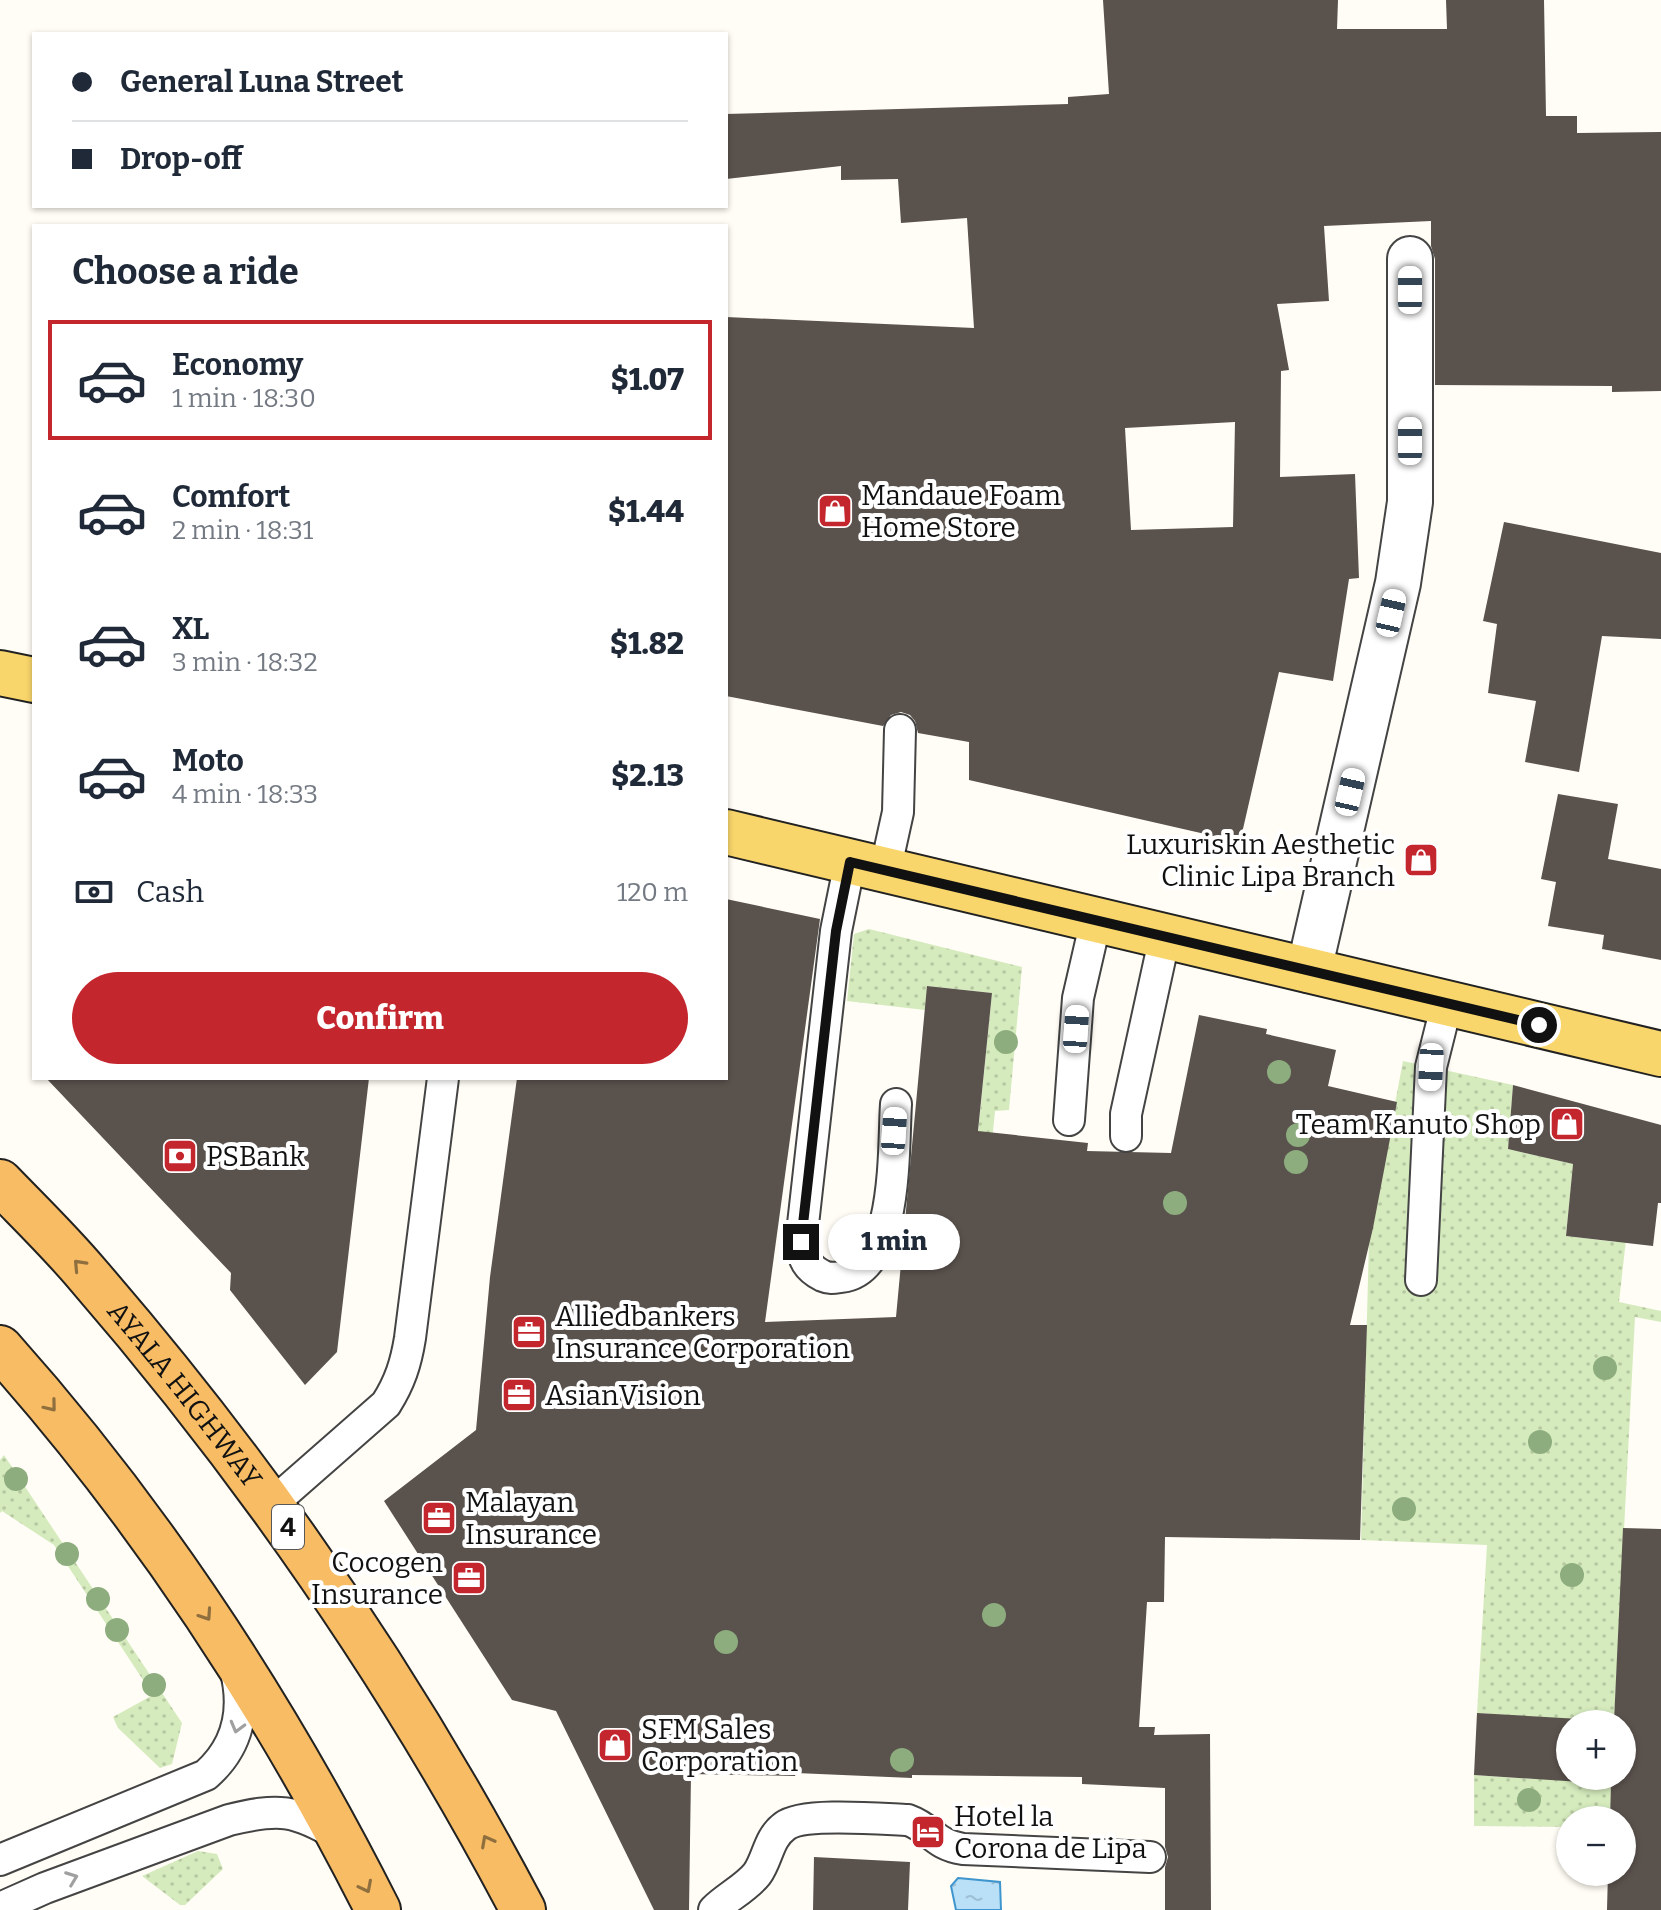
<!DOCTYPE html>
<html lang="en">
<head>
<meta charset="utf-8">
<style>
	:root { --surface:#fff; --page:#f2f2f3; --text:#1f2937; --muted:#747a83; --line:#e0e1e3; --accent:#c4262e }
	body { margin:0; font-family:Bitter,serif; background:var(--page); color:var(--text); height:100vh; display:flex; flex-direction:column; font-size:30px; white-space:nowrap }
	* { box-sizing:border-box; margin:0 }
	p { font-size:26px; color:var(--muted) }
	.icon { flex:none; width:44px; height:44px; fill:none; stroke:currentColor; stroke-width:2; stroke-linecap:round; stroke-linejoin:round }
	.map { position:relative; flex:1; overflow:hidden }
	.panel { position:absolute; left:32px; top:224px; width:696px; height:856px; display:flex; flex-direction:column; background:var(--surface); border-radius:0px; box-shadow:0 2px 6px #0004 }
	.panel>* { flex:none }
	.hud { position:absolute; left:32px; top:32px; width:696px; height:176px; border-radius:0px; box-shadow:0 2px 6px #0004; display:grid; align-content:center; height:176px; padding:0 40px; background:var(--surface) }
	.controls { position:absolute; left:1556px; top:1710px; display:grid; gap:16px }
	.controls a { display:grid; place-items:center; width:80px; height:80px; border-radius:50%; background:var(--surface); box-shadow:0 2px 6px #0004; font-size:40px }
	.end { position:absolute; width:36px; height:36px; margin:-18px; border:10px solid #111; background:#fff; box-shadow:0 0 0 4px #fff }
	.from { border-radius:50% }
	.bubble { position:absolute; height:56px; border-radius:28px; background:var(--surface); box-shadow:0 2px 6px #0004; font-size:26px; font-weight:800; line-height:56px; text-align:center }
	.car { position:absolute; width:24px; height:48px; margin:-24px -12px; border-radius:10px; box-shadow:0 0 6px 2px #0007; background:linear-gradient(#fff 24%,#345 0 40%,#fff 0 76%,#345 0 86%,#fff 0) }
	.hud b { display:flex; align-items:center; gap:28px; height:76px; font-size:30px }
	.hud b+b { border-top:2px solid var(--line) }
	.hud i { width:20px; height:20px; background:var(--text) }
	ul { padding:0; list-style:none }
	li { display:flex; align-items:center; gap:24px; height:120px; margin:0 16px 12px; padding:0 24px; border:4px solid transparent; border-radius:0px }
	li div { flex:1 }
	li b { display:block; font-size:30px }
	li em { font-style:normal; font-weight:800 }
	li.on { border-color:var(--accent) }
	li>.icon { width:72px; height:72px; stroke-width:1.5 }
	h2 { padding:0 40px; font-size:36px; line-height:96px }
	.pay { display:flex; align-items:center; gap:20px; height:88px; padding:0 40px; font-size:30px }
	.pay p { margin-inline-start:auto }
	.button { display:flex; gap:16px; margin-top:auto; padding:16px 40px }
	.button a { flex:1; height:92px; border-radius:48px; background:var(--accent); color:#fff; font-size:32px; font-weight:800; line-height:92px; text-align:center }
	.map>svg:first-child { display:block }
	.grass { fill:url(#grass-dots) }
	.water { fill:url(#water-ripples); stroke:#3f96cf; stroke-width:2 }
	.building { fill:#5a524d; fill-rule:evenodd }
	.lines { fill:none; stroke-linecap:round; stroke-linejoin:round }
	.service-casing { stroke:#444; stroke-width:34 }
	.minor-casing { stroke:#444; stroke-width:48 }
	.primary-casing { stroke:#222; stroke-width:48 }
	.trunk-casing { stroke:#222; stroke-width:48 }
	.service { stroke:#fff; stroke-width:30 }
	.minor { stroke:#fff; stroke-width:44 }
	.primary { stroke:#f9d66b; stroke-width:44 }
	.trunk { stroke:#f7bc64; stroke-width:44 }
	.tree { fill:#8dad7f }
	.oneway { stroke:#906f3f }
	.oneway2 { stroke:#a0a0a0 }
	.route { stroke:#111; stroke-width:10 }
	.labels { text-anchor:middle; dominant-baseline:central; stroke-width:8; stroke-linejoin:round; paint-order:stroke }
	.shield { fill:#fff; stroke:#585858; stroke-width:2 }
	.shield-label { font-size:26px; font-weight:bold; fill:#111 }
	.poi-label { font-size:28px; fill:#111; stroke:#fff; text-anchor:start }
	.street-label { font-size:28px; fill:#111; stroke:#fff }
</style>
</head>
<body>
<div class="map">
<svg width="1661" height="1910" viewBox="0 0 1661 1910">
	<defs>
		<pattern id="grass-dots" width="8" height="8" patternUnits="userSpaceOnUse" patternTransform="scale(2)"><rect width="8" height="8" fill="#d5ebbd"/><path d="M2 2h.1M6 6h.1" fill="none" stroke="#b6c8a1" stroke-width="1.8" stroke-linecap="round"/></pattern>
		<pattern id="water-ripples" width="26" height="14" patternUnits="userSpaceOnUse" patternTransform="scale(2)"><rect width="26" height="14" fill="#b9e0f7"/><path d="M2 4q2-2 4 0t4 0M15 11q2-2 4 0t4 0" fill="none" stroke="#9ebfd3"/></pattern>
	</defs>
	<rect width="100%" height="100%" fill="#fffdf5"/>
	<path class="grass" d="M 869,929 L 1022,967 L 1009,1110 L 995,1111 L 986,1203 L 967,1244 L 992,993 L 928,986 L 925,1010 L 847,1001 L 854,934 Z
		M 1403,1061 L 1513,1085 L 1508,1149 L 1573,1164 L 1566,1236 L 1617,1242 L 1622,1203 L 1630,1204 L 1619,1302 L 1661,1311 L 1661,1322 L 1635,1317 L 1614,1724 L 1570,1724 L 1570,1776 L 1612,1776 L 1610,1820 L 1570,1820 L 1570,1827 L 1474,1826 L 1474,1775 L 1535,1779 L 1538,1717 L 1477,1713 L 1487,1545 L 1361,1540 L 1369,1242 Z
		M 4,1455 L 182,1723 L 172,1764 L 160,1768 L 118,1728 L 113,1717 L 153,1695 L 54,1545 L 2,1511 L 0,1513 L 0,1460 Z
		M 198,1851 L 217,1854 L 223,1869 L 185,1905 L 180,1905 L 142,1876 Z"/>
	<path class="water" d="M 958,1878 L 1000,1882 L 1001,1910 L 956,1910 L 951,1886 Z"/>
	<path class="building" d="M 1103,0 L 1338,0 L 1337,29 L 1447,29 L 1446,0 L 1544,0 L 1546,116 L 1577,116 L 1577,133 L 1661,132 L 1661,391 L 1612,392 L 1612,386 L 1435,385 L 1435,259 L 1431,246 L 1431,221 L 1324,226 L 1329,301 L 1277,304 L 1289,370 L 1281,371 L 1280,477 L 1355,474 L 1359,578 L 1349,579 L 1333,681 L 1279,672 L 1240,842 L 969,780 L 969,742 L 918,733 L 915,721 L 910,715 L 901,712 L 891,715 L 883,726 L 726,696 L 726,317 L 974,328 L 967,218 L 901,223 L 898,179 L 841,180 L 841,166 L 726,179 L 726,114 L 1068,104 L 1068,97 L 1109,94 ZM 1235,422 L 1233,527 L 1131,530 L 1125,428 Z
		M 1504,522 L 1661,553 L 1661,639 L 1602,636 L 1579,772 L 1525,762 L 1536,701 L 1488,693 L 1497,624 L 1483,621 Z
		M 1558,794 L 1618,804 L 1608,859 L 1661,869 L 1661,960 L 1602,949 L 1604,935 L 1548,926 L 1556,882 L 1541,879 Z
		M 726,899 L 820,919 L 765,1322 L 896,1317 L 927,986 L 992,993 L 978,1131 L 1088,1143 L 1087,1151 L 1171,1153 L 1199,1015 L 1267,1029 L 1266,1034 L 1336,1050 L 1328,1086 L 1397,1102 L 1373,1228 L 1350,1325 L 1367,1325 L 1360,1540 L 1165,1537 L 1164,1602 L 1147,1602 L 1139,1727 L 1155,1727 L 1154,1735 L 1210,1734 L 1211,1910 L 1165,1910 L 1165,1867 L 1168,1857 L 1165,1847 L 1165,1788 L 1082,1784 L 1082,1777 L 912,1775 L 912,1778 L 796,1773 L 795,1776 L 691,1774 L 689,1910 L 654,1910 L 556,1711 L 512,1700 L 384,1501 L 476,1430 L 490,1277 L 517,1078 L 726,1078 Z
		M 46,1078 L 369,1078 L 337,1352 L 305,1385 L 230,1290 L 231,1273 Z
		M 1513,1085 L 1661,1125 L 1661,1203 L 1658,1203 L 1653,1246 L 1566,1236 L 1573,1164 L 1508,1149 Z
		M 1623,1528 L 1661,1529 L 1661,1910 L 1607,1910 L 1608,1872 L 1622,1872 L 1622,1820 L 1610,1820 L 1611,1784 L 1474,1775 L 1477,1713 L 1614,1721 ZM 1570,1724 L 1622,1724 L 1622,1776 L 1570,1776 Z
		M 814,1857 L 910,1862 L 908,1910 L 813,1910 Z"/>
	<g class="lines">
		<g class="service-casing">
			<path id="service" d="M 850,862 L 836,931 L 801,1242 C 803,1259 807,1268 823,1276 C 830,1279 834,1278 841,1277 C 899,1270 893,1147 896,1104
				M 885,871 L 898,812 L 900,730
				M 1069,1120 L 1078,998 L 1096,920
				M 1126,1136 L 1126,1114 L 1165,936
				M 1421,1280 L 1431,1067 L 1447,1003
				M 272,1504 L 386,1404 C 400,1382 406,1363 410,1338 L 443,1078
				M 0,1860 L 206,1775 C 239,1746 246,1709 235,1668
				M 0,1908 L 45,1888 L 229,1820 C 278,1808 295,1809 339,1836
				M 714,1910 C 727,1897 746,1888 757,1874 C 768,1859 768,1838 785,1826 C 803,1812 882,1819 908,1820 C 933,1829 933,1844 963,1849 L 1150,1857"/>
		</g>
		<g class="minor-casing">
			<path id="minor" d="M 1309,970 L 1398,583 L 1410,502 L 1410,259"/>
		</g>
		<g class="primary-casing">
			<path id="primary" d="M 0,673 L 34,680
				M 726,832 L 1661,1054"/>
		</g>
		<g class="trunk-casing">
			<g id="trunk">
				<path id="s1" d="M 0,1182 C 29,1212 60,1242 87,1274 C 257,1470 402,1680 523,1910"/>
				<path d="M 0,1348 C 151,1517 276,1708 378,1910"/>
			</g>
		</g>
		<use href="#service" class="service"/>
		<use href="#minor" class="minor"/>
		<use href="#primary" class="primary"/>
		<use href="#trunk" class="trunk"/>
	</g>
	<g class="tree">
		<circle cx="1006" cy="1042" r="12"/>
		<circle cx="1279" cy="1072" r="12"/>
		<circle cx="1298" cy="1135" r="12"/>
		<circle cx="1296" cy="1162" r="12"/>
		<circle cx="1175" cy="1203" r="12"/>
		<circle cx="1605" cy="1368" r="12"/>
		<circle cx="1540" cy="1442" r="12"/>
		<circle cx="16" cy="1479" r="12"/>
		<circle cx="1404" cy="1509" r="12"/>
		<circle cx="67" cy="1554" r="12"/>
		<circle cx="1572" cy="1575" r="12"/>
		<circle cx="98" cy="1599" r="12"/>
		<circle cx="994" cy="1615" r="12"/>
		<circle cx="117" cy="1630" r="12"/>
		<circle cx="726" cy="1642" r="12"/>
		<circle cx="154" cy="1685" r="12"/>
		<circle cx="902" cy="1760" r="12"/>
		<circle cx="1529" cy="1800" r="12"/>
	</g>
	<defs><path id="oneway-chevron" d="M-2-3.5L2.5 0L-2 3.5" fill="none" stroke-width="1.6" stroke-linecap="round" stroke-linejoin="round" transform="scale(2)"/></defs>
	<g class="oneway">
		<use href="#oneway-chevron" transform="translate(79 1265) rotate(-133)"/>
		<use href="#oneway-chevron" transform="translate(51 1406) rotate(51)"/>
		<use href="#oneway-chevron" transform="translate(206 1615) rotate(56)"/>
		<use href="#oneway-chevron" transform="translate(487 1841) rotate(-118)"/>
		<use href="#oneway-chevron" transform="translate(366 1887) rotate(63)"/>
	</g>
	<g class="oneway2">
		<use href="#oneway-chevron" transform="translate(237 1727) rotate(105)"/>
		<use href="#oneway-chevron" transform="translate(72 1878) rotate(-21)"/>
	</g>
	<g class="lines">
		<path class="route" d="M 801,1242 L 836,931 L 850,862 L 1539,1025"/>
	</g>
	<defs>
		<g id="shop-square" transform="scale(1.8)"><rect x="-9" y="-9" width="18" height="18" rx="4" fill="#c4262e" stroke="#fff"/><path d="M-5-2.5h2.3a2.7 3.5 0 0 1 5.4 0H5L5.5 6h-11ZM-1.5-2.5h3a1.5 2.3 0 0 0-3 0Z" fill="#fff"/></g>
		<g id="bank-square" transform="scale(1.8)"><rect x="-9" y="-9" width="18" height="18" rx="4" fill="#c4262e" stroke="#fff"/><path d="M-6-4H6V4H-6ZM0-2.3a2.3 2.3 0 1 0 0 4.6a2.3 2.3 0 1 0 0-4.6Z" fill="#fff"/></g>
		<g id="office-square" transform="scale(1.8)"><rect x="-9" y="-9" width="18" height="18" rx="4" fill="#c4262e" stroke="#fff"/><path d="M-6-3h4V-5.5h4V-3h4V5H-6ZM-1-4.5V-3h2v-1.5ZM-6 0V1H6V0Z" fill="#fff"/></g>
		<g id="hotel-square" transform="scale(1.8)"><rect x="-9" y="-9" width="18" height="18" rx="4" fill="#c4262e" stroke="#fff"/><path d="M-6-4.5h1.5V1H6V5H4.5V3h-9V5H-6ZM-4 0a1.8 1.8 0 1 1 3.6 0ZM.5 0V-2.5h3Q6-2.5 6 0Z" fill="#fff"/></g>
	</defs>
	<g fill-rule="evenodd">
		<use href="#shop-square" x="835" y="511"/>
		<use href="#shop-square" x="1421" y="860"/>
		<use href="#shop-square" x="1567" y="1124"/>
		<use href="#bank-square" x="180" y="1156"/>
		<use href="#office-square" x="529" y="1332"/>
		<use href="#office-square" x="519" y="1395"/>
		<use href="#office-square" x="439" y="1518"/>
		<use href="#office-square" x="469" y="1578"/>
		<use href="#shop-square" x="615" y="1745"/>
		<use href="#hotel-square" x="928" y="1832"/>
	</g>
	<g class="labels">
		<rect class="shield" x="272" y="1505" width="32" height="44" rx="6"/>
		<g class="shield-label">
			<text x="288" y="1527">4</text>
		</g>
		<g class="poi-label">
			<text x="861" y="495">Mandaue Foam<tspan x="861" dy="32">Home Store</tspan></text>
			<text x="1395" y="844" text-anchor="end">Luxuriskin Aesthetic<tspan x="1395" dy="32">Clinic Lipa Branch</tspan></text>
			<text x="1541" y="1124" text-anchor="end">Team Kanuto Shop</text>
			<text x="206" y="1156">PSBank</text>
			<text x="555" y="1316">Alliedbankers<tspan x="555" dy="32">Insurance Corporation</tspan></text>
			<text x="545" y="1395">AsianVision</text>
			<text x="465" y="1502">Malayan<tspan x="465" dy="32">Insurance</tspan></text>
			<text x="443" y="1562" text-anchor="end">Cocogen<tspan x="443" dy="32">Insurance</tspan></text>
			<text x="641" y="1729">SFM Sales<tspan x="641" dy="32">Corporation</tspan></text>
			<text x="954" y="1816">Hotel la<tspan x="954" dy="32">Corona de Lipa</tspan></text>
		</g>
		<g class="street-label">
			<text stroke="none"><textPath href="#s1" startOffset="282">AYALA HIGHWAY</textPath></text>
		</g>
	</g>
</svg>
<div class="controls">
<a>+</a>
<a>−</a>
</div>
<i class="end from" style="left:1539px;top:1025px"></i>
<i class="end" style="left:801px;top:1242px"></i>
<div class="bubble" style="left:828px;top:1214px;width:132px">1 min</div>
<i class="car" style="left:1410px;top:290px;rotate:0deg"></i>
<i class="car" style="left:1410px;top:441px;rotate:0deg"></i>
<i class="car" style="left:1391px;top:613px;rotate:13deg"></i>
<i class="car" style="left:1350px;top:792px;rotate:13deg"></i>
<i class="car" style="left:1076px;top:1029px;rotate:4deg"></i>
<i class="car" style="left:1431px;top:1067px;rotate:183deg"></i>
<i class="car" style="left:894px;top:1131px;rotate:4deg"></i>
<div class="hud">
<b><i class="from"></i>General Luna Street</b>
<b><i></i>Drop-off</b>
</div>
<section class="panel">
<h2>Choose a ride</h2>
<ul>
<li class="on"><svg class="icon" aria-label="car" viewBox="0 0 24 24"><path d="M5 17H2v-5l4-1 3-4h7l3 4 3 1v5h-3M9 17h6M6 11h13"/><circle cx="7" cy="17" r="2"/><circle cx="17" cy="17" r="2"/></svg><div><b>Economy</b><p>1 min · 18:30</p></div><em>$1.07</em></li>
<li><svg class="icon" aria-label="car" viewBox="0 0 24 24"><path d="M5 17H2v-5l4-1 3-4h7l3 4 3 1v5h-3M9 17h6M6 11h13"/><circle cx="7" cy="17" r="2"/><circle cx="17" cy="17" r="2"/></svg><div><b>Comfort</b><p>2 min · 18:31</p></div><em>$1.44</em></li>
<li><svg class="icon" aria-label="car" viewBox="0 0 24 24"><path d="M5 17H2v-5l4-1 3-4h7l3 4 3 1v5h-3M9 17h6M6 11h13"/><circle cx="7" cy="17" r="2"/><circle cx="17" cy="17" r="2"/></svg><div><b>XL</b><p>3 min · 18:32</p></div><em>$1.82</em></li>
<li><svg class="icon" aria-label="car" viewBox="0 0 24 24"><path d="M5 17H2v-5l4-1 3-4h7l3 4 3 1v5h-3M9 17h6M6 11h13"/><circle cx="7" cy="17" r="2"/><circle cx="17" cy="17" r="2"/></svg><div><b>Moto</b><p>4 min · 18:33</p></div><em>$2.13</em></li>
</ul>
<div class="pay"><svg class="icon" aria-label="cash" viewBox="0 0 24 24"><path d="M3 7h18v10H3z"/><circle cx="12" cy="12" r="2"/></svg>Cash<p>120 m</p></div>
<div class="button"><a>Confirm</a></div>
</section>
</div>
</body>
</html>
